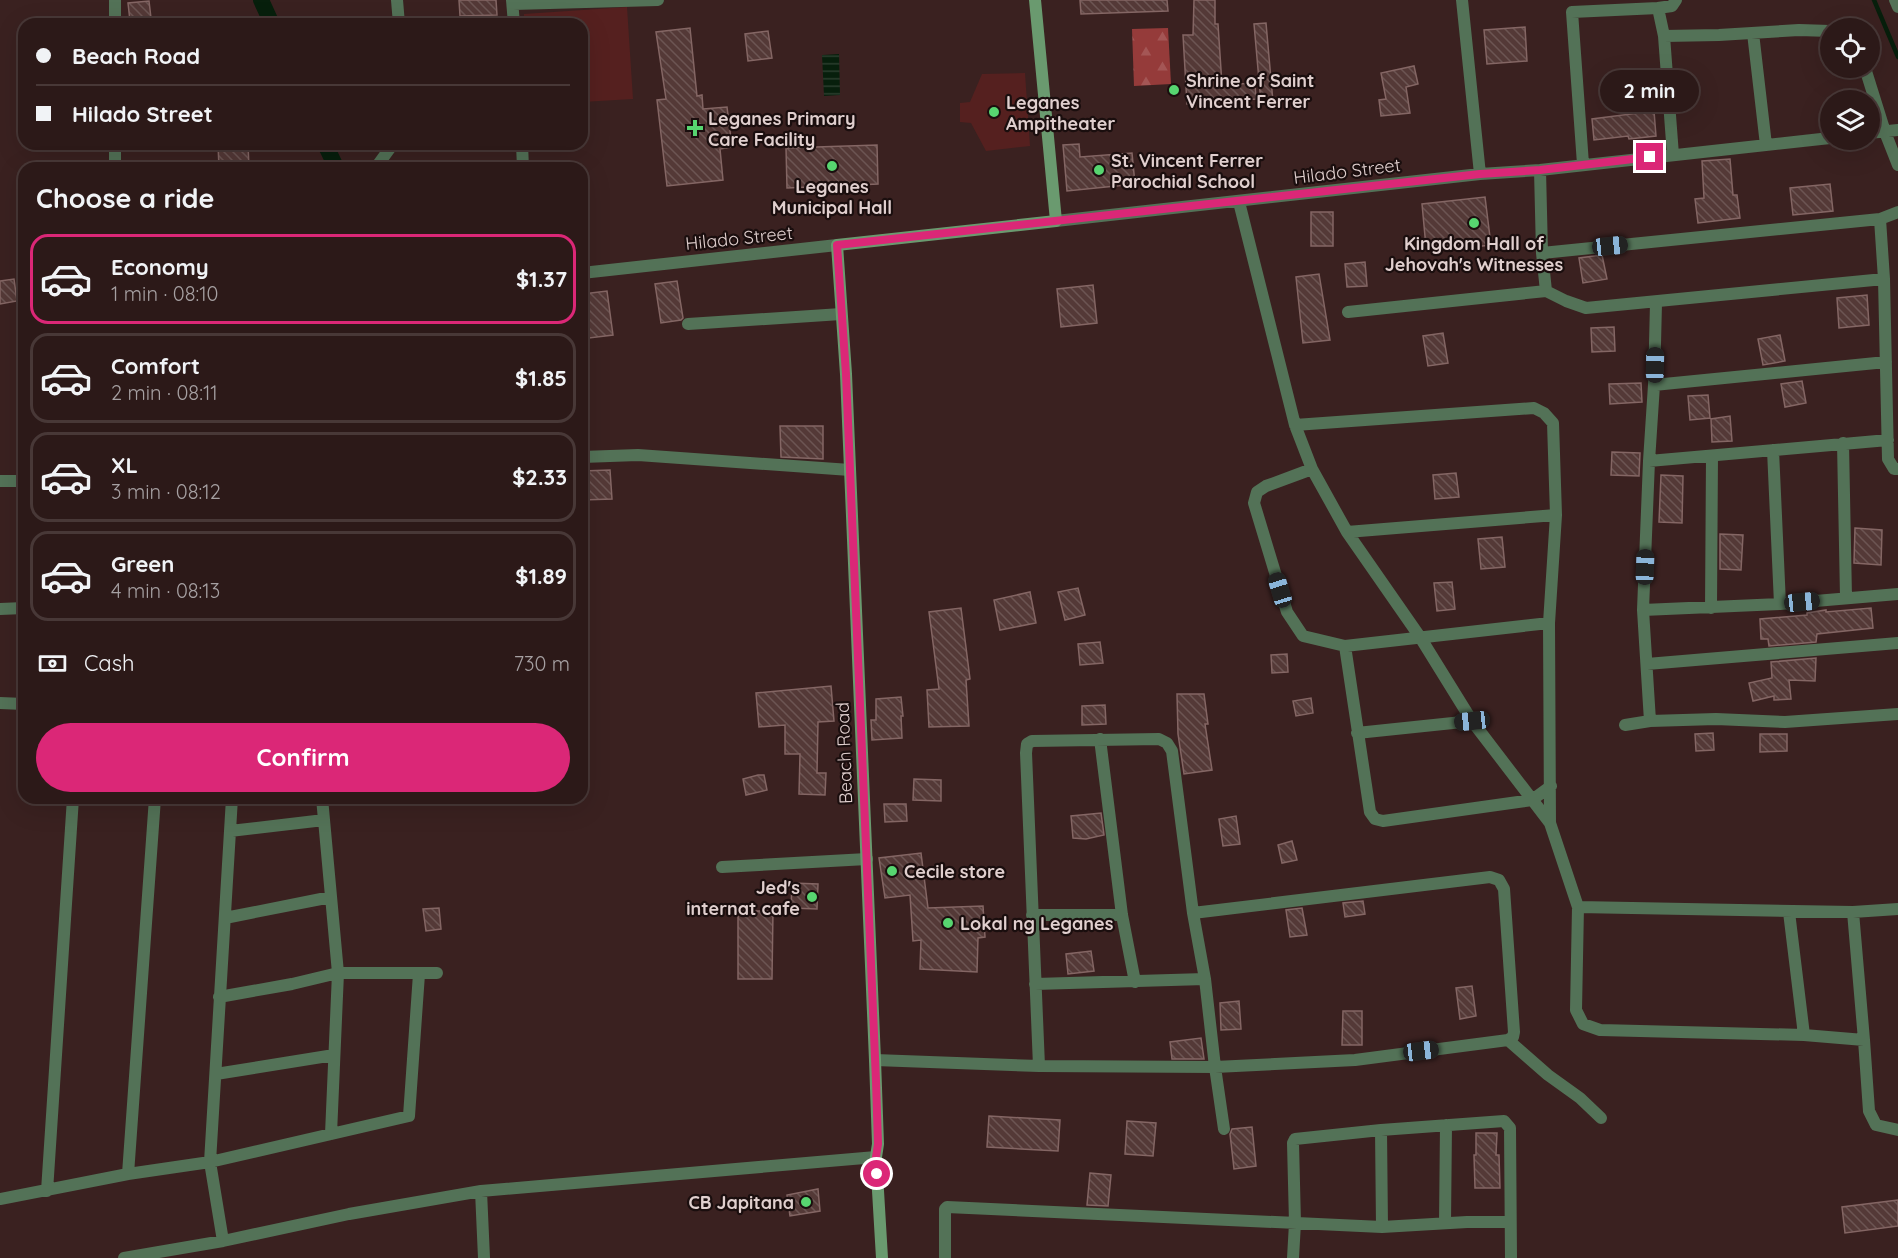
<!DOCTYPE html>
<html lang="en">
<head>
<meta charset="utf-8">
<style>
	:root { --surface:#2c1918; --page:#382625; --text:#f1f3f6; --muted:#a6a0a2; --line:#483837; --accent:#db2777 }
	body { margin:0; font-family:Quicksand,sans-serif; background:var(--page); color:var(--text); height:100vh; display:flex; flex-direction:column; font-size:22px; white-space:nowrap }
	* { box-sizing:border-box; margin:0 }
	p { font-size:20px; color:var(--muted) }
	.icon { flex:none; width:33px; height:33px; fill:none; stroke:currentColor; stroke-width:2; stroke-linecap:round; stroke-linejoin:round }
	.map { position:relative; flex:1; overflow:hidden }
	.side { position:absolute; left:18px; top:162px; width:570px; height:642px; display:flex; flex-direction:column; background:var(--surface); border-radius:18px; box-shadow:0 6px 24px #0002,0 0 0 2px var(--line) }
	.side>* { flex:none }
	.guide { position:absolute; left:18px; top:18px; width:570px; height:132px; border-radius:18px; box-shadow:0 6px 24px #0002,0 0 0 2px var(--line); display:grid; align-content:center; height:132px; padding:0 18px; background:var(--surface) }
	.controls { position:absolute; left:1820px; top:18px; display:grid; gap:12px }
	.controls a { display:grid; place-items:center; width:60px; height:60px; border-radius:50%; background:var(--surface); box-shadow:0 6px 24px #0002,0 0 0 2px var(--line); font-size:30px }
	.end { position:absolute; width:27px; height:27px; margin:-14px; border:8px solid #db2777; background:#fff; box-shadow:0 0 0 3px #fff }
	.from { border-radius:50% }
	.bubble { position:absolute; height:42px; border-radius:21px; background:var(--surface); box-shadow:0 6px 24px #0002,0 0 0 2px var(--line); font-size:20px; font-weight:700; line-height:42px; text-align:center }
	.car { position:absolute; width:18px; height:36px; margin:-18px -9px; border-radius:8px; box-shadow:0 0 4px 2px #0007; background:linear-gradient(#222 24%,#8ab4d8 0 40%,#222 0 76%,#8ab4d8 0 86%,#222 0) }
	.guide b { display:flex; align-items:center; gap:21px; height:57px; font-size:22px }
	.guide b+b { border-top:2px solid var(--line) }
	.guide i { width:15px; height:15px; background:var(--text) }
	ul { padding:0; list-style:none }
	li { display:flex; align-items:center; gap:18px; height:90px; margin:0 12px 9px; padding:0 6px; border:3px solid var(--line); border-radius:18px }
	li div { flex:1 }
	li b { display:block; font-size:22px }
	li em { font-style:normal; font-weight:700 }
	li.on { border-color:var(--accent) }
	li>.icon { width:54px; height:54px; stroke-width:1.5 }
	h2 { padding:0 18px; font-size:27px; line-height:72px }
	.pay { display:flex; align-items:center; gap:15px; height:66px; padding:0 18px; font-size:22px }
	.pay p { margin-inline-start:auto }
	.button { display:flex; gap:12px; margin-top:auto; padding:12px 18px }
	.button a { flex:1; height:69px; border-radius:36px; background:var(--accent); color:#fff; font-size:24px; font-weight:700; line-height:69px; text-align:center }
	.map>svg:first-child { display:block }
	.forest { fill:url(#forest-firs) }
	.park { fill:#55201f }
	.water { fill:url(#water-rules) }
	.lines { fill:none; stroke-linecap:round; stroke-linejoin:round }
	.stream { stroke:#071f0c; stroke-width:4.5 }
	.canal { stroke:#071f0c; stroke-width:16 }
	.building { fill:url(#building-back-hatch); stroke:#846664; stroke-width:1.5 }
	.minor { stroke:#537257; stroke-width:12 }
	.secondary { stroke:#6a9a6f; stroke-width:12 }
	.route { stroke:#db2777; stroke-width:8 }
	.poi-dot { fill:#57d570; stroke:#1a0e0e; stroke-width:2 }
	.labels { text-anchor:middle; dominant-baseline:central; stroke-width:4.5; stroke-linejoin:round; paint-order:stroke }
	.poi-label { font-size:18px; font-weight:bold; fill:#e0cfce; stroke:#1a0e0e; text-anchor:start }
	.street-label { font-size:18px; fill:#e0cfce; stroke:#1a0e0e }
</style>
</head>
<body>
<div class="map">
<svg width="1898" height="1258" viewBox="0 0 1898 1258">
	<defs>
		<pattern id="forest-firs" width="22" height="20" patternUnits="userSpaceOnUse" patternTransform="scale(1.5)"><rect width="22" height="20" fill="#953b3a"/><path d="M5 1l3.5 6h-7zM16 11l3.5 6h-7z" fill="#a45655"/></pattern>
		<pattern id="water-rules" width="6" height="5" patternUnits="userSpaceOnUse" patternTransform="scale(1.5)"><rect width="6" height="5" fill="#071f0c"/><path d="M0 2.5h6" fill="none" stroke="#2b3e2e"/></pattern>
		<pattern id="building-back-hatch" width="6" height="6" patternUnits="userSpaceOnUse" patternTransform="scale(1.5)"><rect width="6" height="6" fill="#543937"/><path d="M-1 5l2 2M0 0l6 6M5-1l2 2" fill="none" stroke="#6c5553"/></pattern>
	</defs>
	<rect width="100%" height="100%" fill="#3a2120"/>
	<path class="forest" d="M 1168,28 L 1171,84 L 1134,86 L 1132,29 Z"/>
	<path class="park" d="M 627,7 L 633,99 L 582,102 L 582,24 L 524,24 L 524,14 Z
		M 1025,73 L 1030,146 L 986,151 L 971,123 L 960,122 L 960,103 L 970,102 L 982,74 Z"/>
	<path class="water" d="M 839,54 L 840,95 L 824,96 L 822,55 Z"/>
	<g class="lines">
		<path class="stream" d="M 1874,0 L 1898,57"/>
		<path class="canal" d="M 261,0 L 272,24
			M 325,144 L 336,167"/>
	</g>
	<path class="building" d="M 459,0 L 496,0 L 497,15 L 460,16 Z
		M 1080,0 L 1167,0 L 1168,11 L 1081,14 Z
		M 1194,0 L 1215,0 L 1215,24 L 1218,24 L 1222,85 L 1255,83 L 1256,99 L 1187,104 L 1183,35 L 1193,35 Z
		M 149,1 L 151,18 L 130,21 L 128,3 Z
		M 1266,23 L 1273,102 L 1261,103 L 1254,24 Z
		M 1525,27 L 1527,61 L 1487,64 L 1484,30 Z
		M 690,28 L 697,96 L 702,95 L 703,109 L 727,107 L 732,147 L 720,149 L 723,180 L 667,186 L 657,100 L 666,99 L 656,32 Z
		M 768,31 L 772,58 L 748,61 L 745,34 Z
		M 1414,66 L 1418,84 L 1406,87 L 1410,113 L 1381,116 L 1379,100 L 1386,99 L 1381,73 Z
		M 1654,111 L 1656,136 L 1629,139 L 1628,136 L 1594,140 L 1592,119 Z
		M 218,144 L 248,144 L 249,168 L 219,168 Z
		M 1079,144 L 1080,157 L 1132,153 L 1135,184 L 1067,191 L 1063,145 Z
		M 877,145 L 878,184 L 787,188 L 786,148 Z
		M 1730,159 L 1733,195 L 1737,195 L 1740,218 L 1698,223 L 1695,199 L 1704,198 L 1702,161 Z
		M 1830,184 L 1833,211 L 1793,215 L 1790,188 Z
		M 1485,197 L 1491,245 L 1464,248 L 1463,244 L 1426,247 L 1422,204 Z
		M 1311,212 L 1333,212 L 1333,246 L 1311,246 Z
		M 1602,255 L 1607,279 L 1583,283 L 1579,258 Z
		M 1365,262 L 1367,286 L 1347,287 L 1345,264 Z
		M 1319,274 L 1330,340 L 1303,343 L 1296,277 Z
		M 14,279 L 17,301 L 0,304 L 0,281 Z
		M 677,281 L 683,318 L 681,320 L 661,323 L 655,284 Z
		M 1093,285 L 1097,323 L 1061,327 L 1057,289 Z
		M 607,291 L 613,335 L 589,338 L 583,294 Z
		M 1867,295 L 1869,325 L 1839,328 L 1837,298 Z
		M 1614,327 L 1615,351 L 1592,352 L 1591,328 Z
		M 1443,333 L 1448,363 L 1428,366 L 1423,336 Z
		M 1780,335 L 1785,361 L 1763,365 L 1758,339 Z
		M 1802,381 L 1806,403 L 1785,407 L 1781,384 Z
		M 1641,383 L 1642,402 L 1610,404 L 1609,384 Z
		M 1708,395 L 1710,418 L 1690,420 L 1688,396 Z
		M 1730,416 L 1732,441 L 1712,442 L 1711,419 Z
		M 780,426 L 823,426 L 823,459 L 781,457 Z
		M 1612,452 L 1640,453 L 1639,476 L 1611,475 Z
		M 610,470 L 612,499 L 582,500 L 582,471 Z
		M 1456,473 L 1459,497 L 1435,499 L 1433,475 Z
		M 1661,475 L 1683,476 L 1682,523 L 1659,522 Z
		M 1855,528 L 1882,530 L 1881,565 L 1854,563 Z
		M 1720,534 L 1743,535 L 1741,570 L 1720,569 Z
		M 1502,537 L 1505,567 L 1481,569 L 1478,539 Z
		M 1452,582 L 1455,609 L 1437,611 L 1434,583 Z
		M 1078,588 L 1085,615 L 1065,620 L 1058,592 Z
		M 1030,592 L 1036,623 L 1000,630 L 994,600 Z
		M 961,608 L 970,679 L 966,680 L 969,726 L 929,727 L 927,690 L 939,689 L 929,612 Z
		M 1871,608 L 1873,628 L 1817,634 L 1816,642 L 1769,646 L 1768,639 L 1761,639 L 1760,619 L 1807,615 L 1807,613 L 1826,610 L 1826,612 Z
		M 1100,642 L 1103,663 L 1080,665 L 1078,644 Z
		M 1287,654 L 1288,672 L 1272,673 L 1271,655 Z
		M 1816,658 L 1815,681 L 1789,680 L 1791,699 L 1774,700 L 1774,696 L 1753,701 L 1749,683 L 1772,678 L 1771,662 Z
		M 831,686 L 834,721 L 818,722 L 817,773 L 826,773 L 825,795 L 799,794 L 800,754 L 785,754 L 785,725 L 759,727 L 756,693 Z
		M 1177,694 L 1204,694 L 1208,724 L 1205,724 L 1212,770 L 1184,774 L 1178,734 Z
		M 901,697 L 903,716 L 901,716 L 902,738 L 872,740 L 871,720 L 876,720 L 876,699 Z
		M 1311,698 L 1313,713 L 1296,716 L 1293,701 Z
		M 1105,705 L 1106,724 L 1082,725 L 1082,706 Z
		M 1713,733 L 1714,750 L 1696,751 L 1695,734 Z
		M 1760,734 L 1787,734 L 1787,751 L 1760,752 Z
		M 758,775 L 764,775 L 767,790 L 746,795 L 743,779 Z
		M 914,779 L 941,780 L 941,801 L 913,800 Z
		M 884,804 L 906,804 L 907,821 L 885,822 Z
		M 1101,813 L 1104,835 L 1086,839 L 1073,838 L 1071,816 Z
		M 1236,816 L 1240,844 L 1223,846 L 1219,819 Z
		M 1292,841 L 1297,860 L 1282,863 L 1278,845 Z
		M 921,853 L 928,908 L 983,906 L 985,937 L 978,938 L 977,972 L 920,969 L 921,940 L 913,941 L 910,895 L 885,898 L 879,858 Z
		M 792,883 L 818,884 L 817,909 L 791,908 Z
		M 1363,901 L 1365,914 L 1345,917 L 1343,903 Z
		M 439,908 L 441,929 L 426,931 L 423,909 Z
		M 1302,908 L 1307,935 L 1290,937 L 1286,910 Z
		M 738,911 L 773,911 L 772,979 L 738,979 Z
		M 1091,951 L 1094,971 L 1068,974 L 1066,954 Z
		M 1472,986 L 1476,1016 L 1460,1019 L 1456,988 Z
		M 1239,1001 L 1241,1029 L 1221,1030 L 1220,1003 Z
		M 1343,1011 L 1362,1011 L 1362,1045 L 1342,1045 Z
		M 1201,1038 L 1204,1059 L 1172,1059 L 1170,1042 Z
		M 989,1116 L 1060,1120 L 1058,1151 L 987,1147 Z
		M 1127,1121 L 1156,1123 L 1153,1156 L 1125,1154 Z
		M 1252,1127 L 1256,1166 L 1234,1169 L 1230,1134 L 1232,1129 Z
		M 1476,1133 L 1497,1133 L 1496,1155 L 1499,1155 L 1500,1188 L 1475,1188 L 1474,1155 L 1476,1155 Z
		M 1090,1173 L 1111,1175 L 1108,1206 L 1087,1205 Z
		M 818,1189 L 820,1211 L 790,1216 L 787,1195 Z
		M 1898,1200 L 1898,1226 L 1845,1233 L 1842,1207 Z"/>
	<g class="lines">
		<path class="minor" d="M 397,0 L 399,24
			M 512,0 L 514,24
			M 1462,0 L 1480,174
			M 1895,0 L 1898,7
			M 513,4 L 658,0
			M 1658,8 L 1672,6 L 1676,0
			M 115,24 L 115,0
			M 1753,33 L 1766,145
			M 1865,68 L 1885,132 L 1898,165
			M 1869,133 L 1898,130
			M 522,144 L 523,168
			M 1673,155 L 1664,36 L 1719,35 L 1799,30 L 1830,31
			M 1583,164 L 1572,12 L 1658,8 L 1664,36
			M 115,168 L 115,144
			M 371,168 L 377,166 L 393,144
			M 1540,170 L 1542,253 L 1546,291
			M 1239,202 L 1295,425 L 1312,469 L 1347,532 L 1420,637 L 1472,721 L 1550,823 L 1578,907 L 1853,912 L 1898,909
			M 1898,212 L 1880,219 L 1884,279 L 1888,459 L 1894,469 L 1898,469
			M 1056,221 L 1480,174 L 1540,170 L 1830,138
			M 1542,253 L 1880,219
			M 582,273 L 837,245
			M 1656,303 L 1654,385 L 1649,461 L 1643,610 L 1650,721 L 1716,719 L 1785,722 L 1898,714
			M 1348,312 L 1546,291 L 1566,301 L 1586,308 L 1884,279
			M 688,324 L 841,314
			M 1654,385 L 1886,362
			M 1295,425 L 1534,408 L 1544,413 L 1553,423 L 1556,515 L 1549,623 L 1550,823
			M 1843,443 L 1846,597
			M 1773,450 L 1780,604
			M 582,457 L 638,455 L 850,470
			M 1649,461 L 1888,440
			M 1312,469 L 1266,486 L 1257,492 L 1254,503 L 1287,612 L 1303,636 L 1345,646 L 1370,812 L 1375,819 L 1383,821 L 1532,800 L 1551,786
			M 0,481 L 24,481
			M 1347,532 L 1556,515
			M 1711,608 L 1712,456
			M 0,609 L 24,608
			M 1643,610 L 1780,604 L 1898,594
			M 1345,646 L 1549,623
			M 1647,664 L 1898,643
			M 0,703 L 24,704
			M 1625,725 L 1650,721
			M 1357,733 L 1472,721
			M 1100,739 L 1122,915 L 1135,982
			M 322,798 L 338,973 L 331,1134
			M 230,831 L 324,820
			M 722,867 L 867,859
			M 1578,907 L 1576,1010 L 1583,1024 L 1600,1030 L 1804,1035 L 1864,1040 L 1869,1111 L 1876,1125 L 1898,1130
			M 1789,912 L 1804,1035
			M 1853,912 L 1864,1040
			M 1032,915 L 1122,915
			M 225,918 L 331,897
			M 1035,984 L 1205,979
			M 219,997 L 292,984 L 338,973 L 437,973
			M 1508,1040 L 1548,1075 L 1580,1098 L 1601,1118
			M 875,1060 L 1039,1066 L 1215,1067 L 1355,1060 L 1508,1040 L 1513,1037 L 1514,1032 L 1504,889 L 1499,880 L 1490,877 L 1193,913
			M 1039,1066 L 1026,753 L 1027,744 L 1032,741 L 1159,739 L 1167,743 L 1172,751 L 1193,913 L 1205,979 L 1215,1067 L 1224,1129
			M 216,1074 L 334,1055
			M 1381,1130 L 1382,1227
			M 128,1174 L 155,798
			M 47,1191 L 73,798
			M 481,1191 L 484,1258
			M 0,1199 L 128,1174 L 210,1162 L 409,1116 L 419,974
			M 1445,1223 L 1446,1125
			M 223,1241 L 210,1162 L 232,798
			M 124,1258 L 223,1241 L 349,1214 L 481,1191 L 876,1157
			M 945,1258 L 945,1209 L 947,1207 L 1382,1227 L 1467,1222 L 1510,1222
			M 1293,1258 L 1295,1223 L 1293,1143 L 1295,1139 L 1381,1130 L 1504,1121 L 1510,1128 L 1511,1258"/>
		<path class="secondary" d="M 882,1258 L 876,1157 L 878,1144 L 875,1060 L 846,374 L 837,245 L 1056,221 L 1035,0"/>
	</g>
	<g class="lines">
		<path class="route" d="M 877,1174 L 876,1157 L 878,1144 L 876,1081 L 850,470 L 846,374 L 837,245 L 1480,174 L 1540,170 L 1650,157"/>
	</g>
	<g class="poi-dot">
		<circle cx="1174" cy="90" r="6"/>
		<circle cx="994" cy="112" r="6"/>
		<path d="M692 119h6v6h6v6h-6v6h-6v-6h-6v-6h6z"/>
		<circle cx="832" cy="166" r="6"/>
		<circle cx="1099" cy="170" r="6"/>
		<circle cx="1474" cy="223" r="6"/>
		<circle cx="892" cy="871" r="6"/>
		<circle cx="812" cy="897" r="6"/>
		<circle cx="948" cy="923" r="6"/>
		<circle cx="806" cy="1202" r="6"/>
	</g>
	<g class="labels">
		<g class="poi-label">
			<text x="1186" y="80">Shrine of Saint<tspan x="1186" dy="21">Vincent Ferrer</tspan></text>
			<text x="1006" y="102">Leganes<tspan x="1006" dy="21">Ampitheater</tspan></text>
			<text x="708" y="118">Leganes Primary<tspan x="708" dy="21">Care Facility</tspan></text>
			<text x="1111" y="160">St. Vincent Ferrer<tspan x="1111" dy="21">Parochial School</tspan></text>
			<text x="832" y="186" text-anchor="middle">Leganes<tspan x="832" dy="21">Municipal Hall</tspan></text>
			<text x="1474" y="243" text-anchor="middle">Kingdom Hall of<tspan x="1474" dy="21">Jehovah's Witnesses</tspan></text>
			<text x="904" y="871">Cecile store</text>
			<text x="800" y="887" text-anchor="end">Jed's<tspan x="800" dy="21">internat cafe</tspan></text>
			<text x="960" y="923">Lokal ng Leganes</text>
			<text x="794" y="1202" text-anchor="end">CB Japitana</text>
		</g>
		<g class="street-label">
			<text transform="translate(1347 171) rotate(-7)">Hilado Street</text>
			<text transform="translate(739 238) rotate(-6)">Hilado Street</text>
			<text transform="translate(844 753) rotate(-92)">Beach Road</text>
		</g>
	</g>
</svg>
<div class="controls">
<a><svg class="icon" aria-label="locate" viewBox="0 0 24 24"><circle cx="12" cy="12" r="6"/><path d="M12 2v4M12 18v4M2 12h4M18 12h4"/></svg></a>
<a><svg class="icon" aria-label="layers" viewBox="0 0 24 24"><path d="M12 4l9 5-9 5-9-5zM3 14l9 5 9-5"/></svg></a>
</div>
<i class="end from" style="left:877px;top:1174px"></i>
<i class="end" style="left:1650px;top:157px"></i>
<div class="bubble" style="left:1600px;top:70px;width:99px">2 min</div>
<i class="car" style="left:1610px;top:246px;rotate:84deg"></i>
<i class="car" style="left:1655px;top:365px;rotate:1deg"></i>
<i class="car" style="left:1645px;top:567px;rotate:2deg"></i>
<i class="car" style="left:1280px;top:590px;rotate:343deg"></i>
<i class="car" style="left:1802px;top:602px;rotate:84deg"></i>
<i class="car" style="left:1472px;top:721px;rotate:264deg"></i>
<i class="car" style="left:1421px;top:1051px;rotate:83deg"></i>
<div class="guide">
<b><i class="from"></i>Beach Road</b>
<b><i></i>Hilado Street</b>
</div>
<section class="side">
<h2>Choose a ride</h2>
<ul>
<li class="on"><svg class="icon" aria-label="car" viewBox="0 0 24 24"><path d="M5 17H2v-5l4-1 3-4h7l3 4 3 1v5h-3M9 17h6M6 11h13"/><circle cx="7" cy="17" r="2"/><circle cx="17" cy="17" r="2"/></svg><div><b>Economy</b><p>1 min · 08:10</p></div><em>$1.37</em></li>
<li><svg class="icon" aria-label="car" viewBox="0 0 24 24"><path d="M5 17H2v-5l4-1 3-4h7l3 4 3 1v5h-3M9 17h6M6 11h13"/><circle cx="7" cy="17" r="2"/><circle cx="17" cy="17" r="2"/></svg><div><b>Comfort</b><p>2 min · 08:11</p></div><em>$1.85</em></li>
<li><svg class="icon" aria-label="car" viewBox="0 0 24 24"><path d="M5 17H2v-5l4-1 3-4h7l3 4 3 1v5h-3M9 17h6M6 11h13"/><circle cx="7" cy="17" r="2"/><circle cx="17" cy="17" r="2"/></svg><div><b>XL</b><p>3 min · 08:12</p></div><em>$2.33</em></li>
<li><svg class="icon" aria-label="car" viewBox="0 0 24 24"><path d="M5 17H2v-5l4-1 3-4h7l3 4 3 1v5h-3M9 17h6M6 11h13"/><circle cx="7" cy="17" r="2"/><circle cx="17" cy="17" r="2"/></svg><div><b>Green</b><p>4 min · 08:13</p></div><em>$1.89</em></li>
</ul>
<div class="pay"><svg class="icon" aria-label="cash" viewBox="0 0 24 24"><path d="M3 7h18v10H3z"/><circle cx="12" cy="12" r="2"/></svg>Cash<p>730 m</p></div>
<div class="button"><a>Confirm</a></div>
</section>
</div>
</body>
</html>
